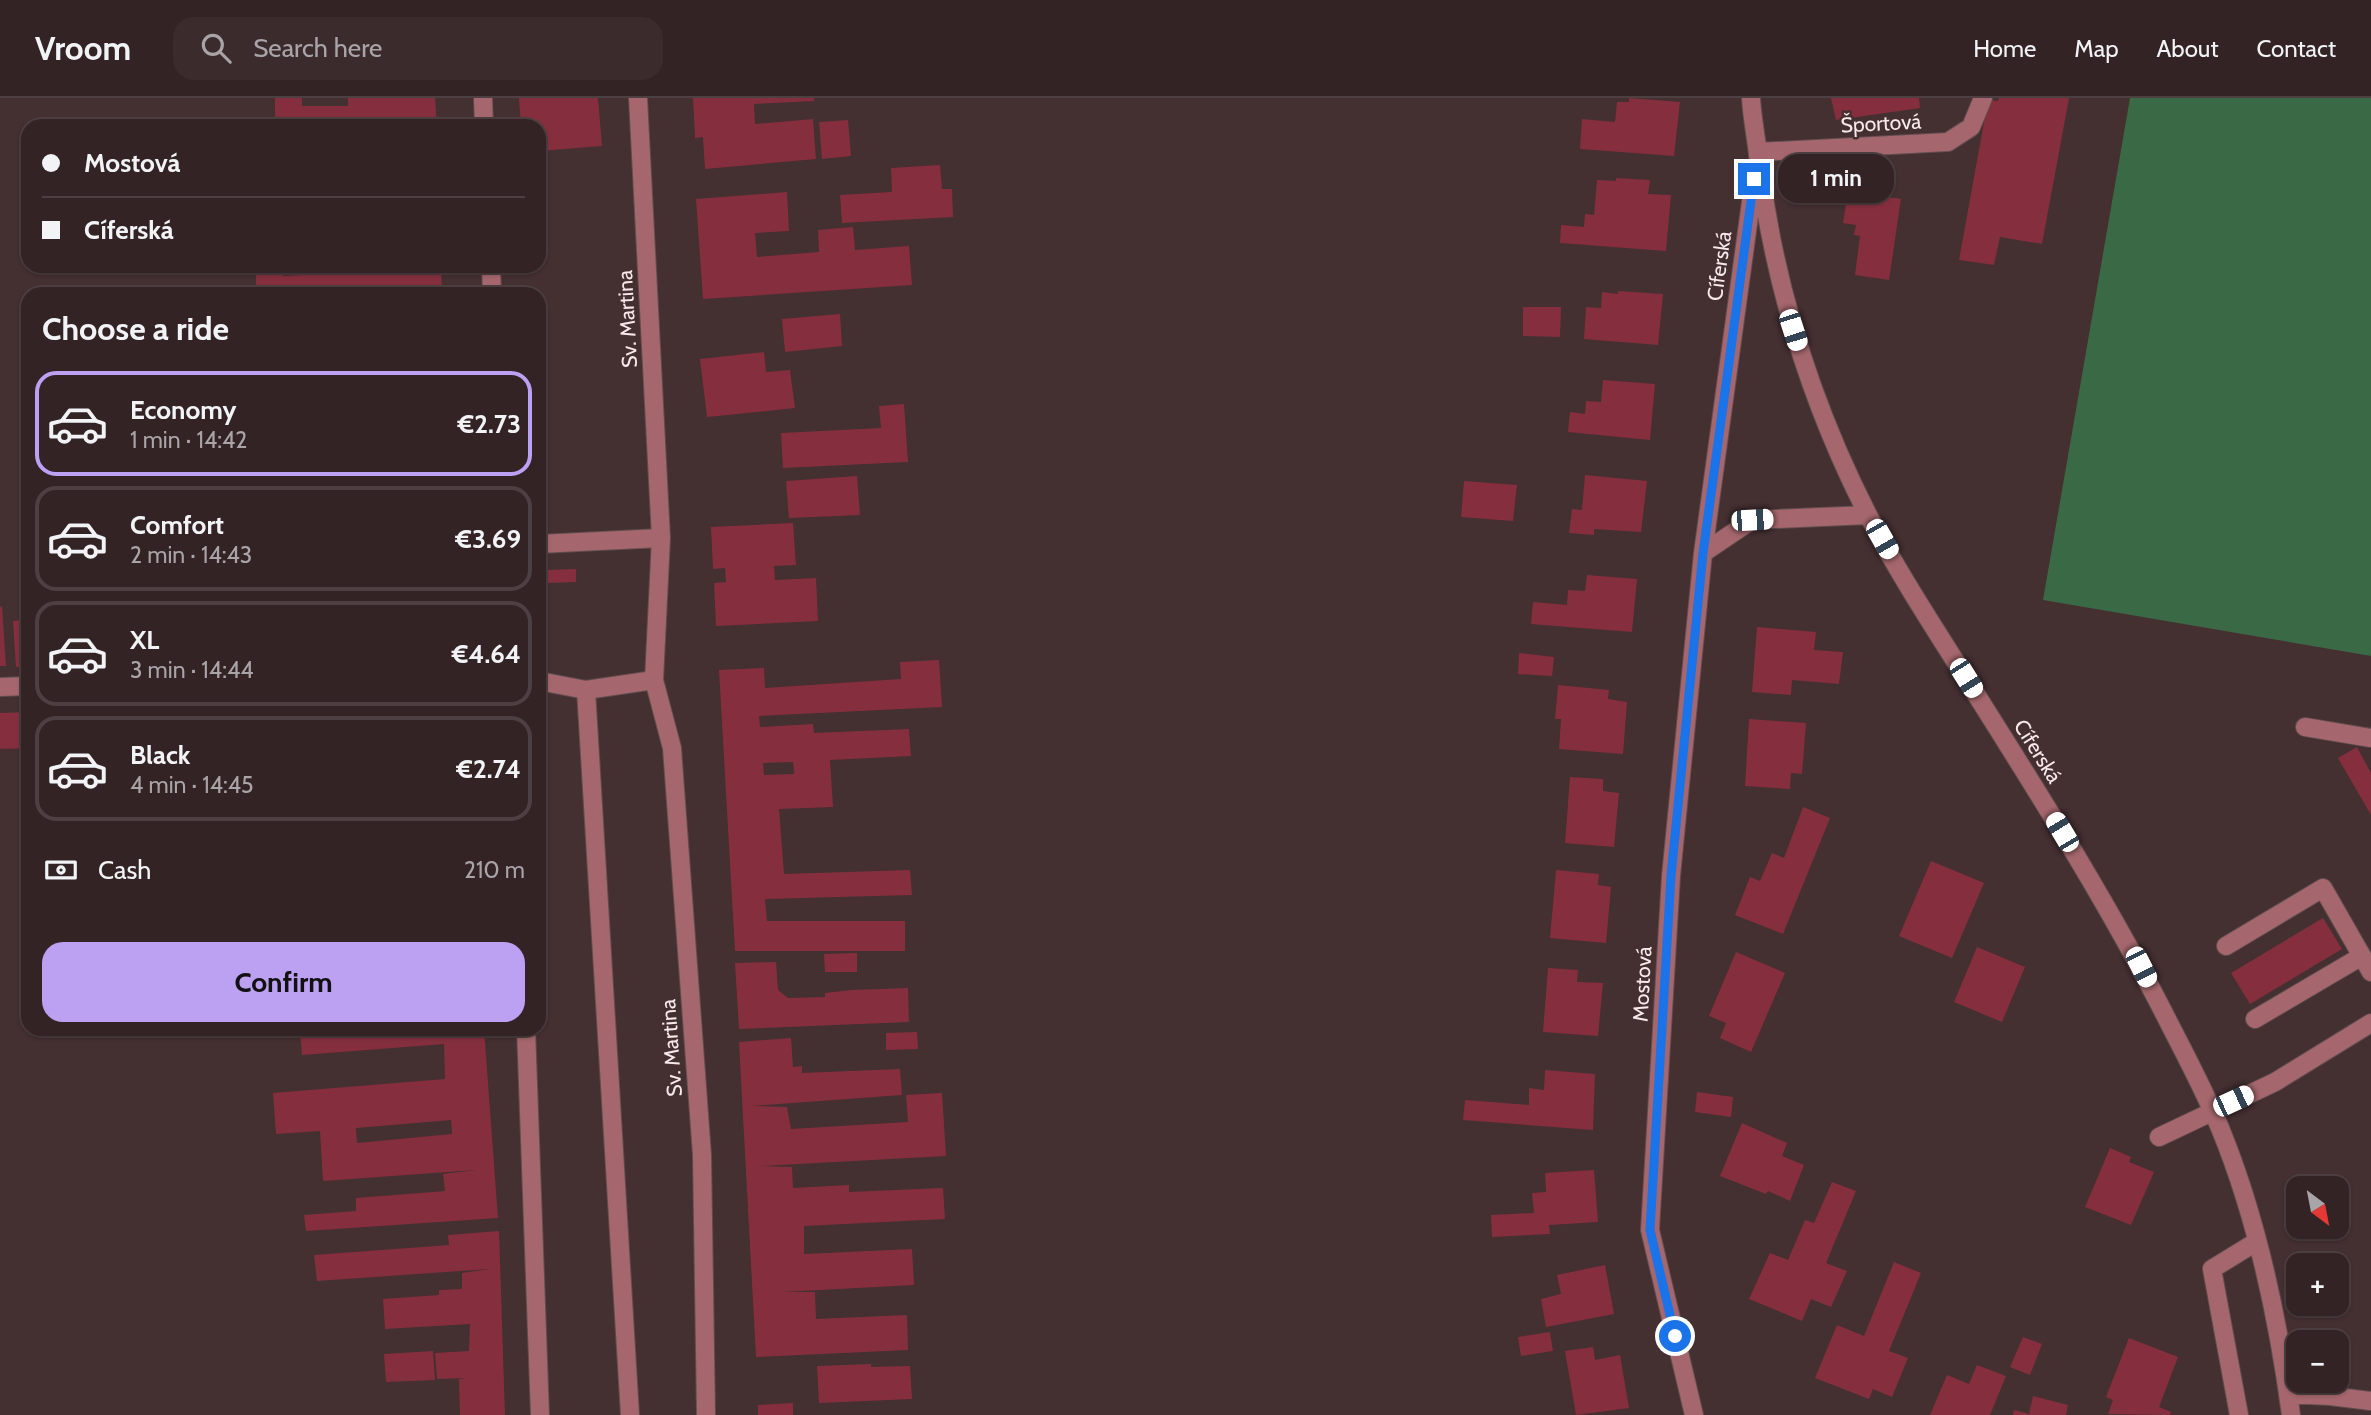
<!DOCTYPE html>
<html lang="en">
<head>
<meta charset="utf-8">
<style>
	:root { --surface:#332325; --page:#3b2b2d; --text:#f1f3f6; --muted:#a9a4a7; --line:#4e4042; --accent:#bca0f2 }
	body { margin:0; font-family:Cabin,sans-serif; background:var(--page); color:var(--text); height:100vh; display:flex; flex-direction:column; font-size:26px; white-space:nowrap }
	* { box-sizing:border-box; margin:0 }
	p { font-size:23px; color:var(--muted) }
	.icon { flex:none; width:38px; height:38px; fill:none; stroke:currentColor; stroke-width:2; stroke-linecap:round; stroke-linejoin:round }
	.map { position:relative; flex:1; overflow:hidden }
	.details { position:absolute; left:21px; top:189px; width:525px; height:749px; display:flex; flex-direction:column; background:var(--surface); border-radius:21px; box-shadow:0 2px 5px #0004,0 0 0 2px var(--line) }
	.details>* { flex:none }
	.guide { position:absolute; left:21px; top:21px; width:525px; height:154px; border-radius:21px; box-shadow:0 2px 5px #0004,0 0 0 2px var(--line); display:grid; align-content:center; height:154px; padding:0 21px; background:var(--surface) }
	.needle { width:46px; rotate:148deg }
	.buttons { position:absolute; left:2286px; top:1078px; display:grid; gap:14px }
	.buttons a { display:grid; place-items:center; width:63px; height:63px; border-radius:14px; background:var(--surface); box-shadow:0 2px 5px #0004,0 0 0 2px var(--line); font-size:35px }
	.end { position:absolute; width:32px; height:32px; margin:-16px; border:9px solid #1a73e8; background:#fff; box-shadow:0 0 0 4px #fff }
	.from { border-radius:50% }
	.bubble { position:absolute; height:49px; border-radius:21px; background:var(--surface); box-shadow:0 2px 5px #0004,0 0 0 2px var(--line); font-size:23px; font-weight:700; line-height:49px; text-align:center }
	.car { position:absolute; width:21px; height:42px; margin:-21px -10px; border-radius:9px; box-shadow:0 0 5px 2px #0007; background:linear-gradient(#fff 24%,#345 0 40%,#fff 0 76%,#345 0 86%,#fff 0) }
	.guide b { display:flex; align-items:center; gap:24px; height:66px; font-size:26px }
	.guide b+b { border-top:2px solid var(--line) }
	.guide i { width:18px; height:18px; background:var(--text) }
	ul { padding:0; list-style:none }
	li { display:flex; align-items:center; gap:21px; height:105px; margin:0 14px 10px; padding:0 7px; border:4px solid var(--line); border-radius:21px }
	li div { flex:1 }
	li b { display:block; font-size:26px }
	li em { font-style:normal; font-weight:700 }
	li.active { border-color:var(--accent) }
	li>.icon { width:63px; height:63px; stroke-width:1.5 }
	h2 { padding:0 21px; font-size:32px; line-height:84px }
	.pay { display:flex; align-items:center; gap:18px; height:77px; padding:0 21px; font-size:26px }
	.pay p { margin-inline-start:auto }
	.primary-button { display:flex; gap:14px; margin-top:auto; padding:14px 21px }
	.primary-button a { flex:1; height:80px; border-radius:21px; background:var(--accent); color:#111; font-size:28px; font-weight:700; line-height:80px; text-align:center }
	header { display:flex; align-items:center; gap:42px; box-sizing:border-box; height:98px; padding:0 35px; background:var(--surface); border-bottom:2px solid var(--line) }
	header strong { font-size:33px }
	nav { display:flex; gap:38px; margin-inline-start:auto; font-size:24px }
	.search { width:490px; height:63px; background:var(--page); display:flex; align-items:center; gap:18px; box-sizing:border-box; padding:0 24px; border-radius:21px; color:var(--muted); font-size:26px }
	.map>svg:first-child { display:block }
	.green { fill:#3a6a45 }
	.building { fill:#852f3e; fill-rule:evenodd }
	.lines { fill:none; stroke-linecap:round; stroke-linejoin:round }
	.minor-casing { stroke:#614d4f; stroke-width:20 }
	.minor { stroke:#a5676d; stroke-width:18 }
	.route { stroke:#1a73e8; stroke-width:9 }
	.labels { text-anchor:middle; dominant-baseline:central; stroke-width:5; stroke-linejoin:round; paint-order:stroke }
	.street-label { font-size:21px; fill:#f8e9ea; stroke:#442f31 }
</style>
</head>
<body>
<header>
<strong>Vroom</strong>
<div class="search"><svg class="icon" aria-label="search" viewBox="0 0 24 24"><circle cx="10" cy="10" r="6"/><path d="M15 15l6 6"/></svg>Search here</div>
<nav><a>Home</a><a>Map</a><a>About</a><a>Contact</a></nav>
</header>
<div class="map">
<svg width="2371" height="1317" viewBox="0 0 2371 1317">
	<rect width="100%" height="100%" fill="#442f31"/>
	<path class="green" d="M 2130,0 L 2371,0 L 2371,558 L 2043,502 Z"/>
	<path class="building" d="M 275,0 L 302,0 L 302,8 L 348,8 L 348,0 L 435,0 L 437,28 L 275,28 Z
		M 519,0 L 598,0 L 602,48 L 539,53 L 539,28 L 521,28 Z
		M 693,0 L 814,0 L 814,3 L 754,6 L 755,26 L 813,21 L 816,61 L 705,71 L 703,39 L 695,40 Z
		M 1629,0 L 1680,4 L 1674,58 L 1580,51 L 1582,21 L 1615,24 L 1617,4 L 1629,4 Z
		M 1831,0 L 1919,0 L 1920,10 L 1836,22 Z
		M 1999,0 L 2069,0 L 2042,146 L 2000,139 L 1994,167 L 1959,162 L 1988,2 L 1998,3 Z
		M 848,22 L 851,58 L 822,61 L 819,24 Z
		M 940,67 L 942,91 L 952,91 L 953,119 L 842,125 L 840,97 L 892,94 L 891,70 Z
		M 1616,80 L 1650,82 L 1648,96 L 1671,97 L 1666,153 L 1560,145 L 1561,127 L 1584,129 L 1585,116 L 1594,117 L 1597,82 L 1616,83 Z
		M 1848,93 L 1901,101 L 1889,182 L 1855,177 L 1860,138 L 1854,137 L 1856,127 L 1843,125 Z
		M 787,94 L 789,133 L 755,135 L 757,159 L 819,154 L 818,132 L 853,129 L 855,152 L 909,148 L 912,187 L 703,201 L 696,101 Z
		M 256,168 L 282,168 L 283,178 L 408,171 L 408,168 L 441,168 L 442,196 L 256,196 Z
		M 1618,193 L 1663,196 L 1658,247 L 1584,241 L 1586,209 L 1601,210 L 1602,194 L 1618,196 Z
		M 1523,209 L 1561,209 L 1560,239 L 1523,238 Z
		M 840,216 L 842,248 L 785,254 L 782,221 Z
		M 764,254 L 766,274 L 790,272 L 795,310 L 707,319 L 700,261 Z
		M 1603,282 L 1655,286 L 1650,342 L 1568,334 L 1570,314 L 1585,316 L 1586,303 L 1601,304 Z
		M 904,306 L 908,364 L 783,370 L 781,335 L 881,330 L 879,308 Z
		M 1585,377 L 1647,383 L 1641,434 L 1594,431 L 1594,437 L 1569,435 L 1572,411 L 1582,412 Z
		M 857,378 L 860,417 L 789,420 L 786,383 Z
		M 1464,383 L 1517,387 L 1513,423 L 1461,419 Z
		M 793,425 L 796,467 L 774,468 L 775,482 L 816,480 L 818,523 L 716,528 L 714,485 L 726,484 L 725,470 L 713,471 L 711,429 Z
		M 576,471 L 576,484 L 548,485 L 548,472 Z
		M 1587,477 L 1637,481 L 1632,534 L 1531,526 L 1533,504 L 1567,507 L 1568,492 L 1585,493 Z
		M 28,496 L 28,568 L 16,569 L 13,523 L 22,522 L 20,497 Z
		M 2,508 L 6,568 L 0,568 L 0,509 Z
		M 1757,529 L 1816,534 L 1814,552 L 1843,554 L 1839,586 L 1792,582 L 1791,597 L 1752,594 Z
		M 1519,555 L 1554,559 L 1552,578 L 1518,576 Z
		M 939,562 L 942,609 L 759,618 L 760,629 L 813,626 L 814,635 L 909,631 L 911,658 L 830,662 L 833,709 L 779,711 L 784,776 L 910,772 L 912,797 L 765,801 L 767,823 L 905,823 L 905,853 L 735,853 L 719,572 L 764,570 L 765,590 L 901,581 L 900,564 ZM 793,664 L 794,676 L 764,677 L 763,665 Z
		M 1558,587 L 1609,592 L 1608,601 L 1627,604 L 1623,656 L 1559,651 L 1561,621 L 1555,621 Z
		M 28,614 L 28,650 L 0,651 L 0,615 Z
		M 1749,621 L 1806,625 L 1802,676 L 1791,675 L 1790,691 L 1745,688 Z
		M 2357,649 L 2371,675 L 2371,717 L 2338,660 Z
		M 1570,679 L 1603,681 L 1603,693 L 1619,695 L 1614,749 L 1565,745 Z
		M 1803,709 L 1830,720 L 1783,836 L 1735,817 L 1750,779 L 1760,783 L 1772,755 L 1784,760 Z
		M 1931,763 L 1984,785 L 1952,860 L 1899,838 Z
		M 1556,772 L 1599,776 L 1598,787 L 1611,789 L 1606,845 L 1550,840 Z
		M 2323,820 L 2342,851 L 2250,906 L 2231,875 Z
		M 1977,849 L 2025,869 L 2002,924 L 1954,904 Z
		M 1736,854 L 1785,875 L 1751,954 L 1720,940 L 1726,925 L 1709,918 Z
		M 857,855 L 857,874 L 825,874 L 824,856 Z
		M 776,864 L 778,892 L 788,900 L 825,899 L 825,895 L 852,892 L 908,890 L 909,924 L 739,931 L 735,865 Z
		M 1548,870 L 1578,872 L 1577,884 L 1603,885 L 1598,938 L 1543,934 Z
		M 331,931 L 484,931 L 498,1120 L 306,1133 L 304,1117 L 356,1113 L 356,1100 L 445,1093 L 443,1076 L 476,1072 L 323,1083 L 320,1033 L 276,1036 L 273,995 L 445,981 L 444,946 L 302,957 L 300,933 ZM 451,1022 L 452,1036 L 357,1045 L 356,1030 Z
		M 917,934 L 918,951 L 886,952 L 886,935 Z
		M 791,940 L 793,969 L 802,968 L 802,975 L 900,971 L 902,997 L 752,1008 L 787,1009 L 791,1031 L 908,1024 L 906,997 L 942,995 L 946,1058 L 760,1068 L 792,1069 L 793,1090 L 849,1087 L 849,1094 L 943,1090 L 945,1121 L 804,1128 L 804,1156 L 912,1151 L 914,1187 L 782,1194 L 815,1194 L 816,1221 L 907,1217 L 908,1252 L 756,1259 L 739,944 Z
		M 1545,972 L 1595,976 L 1593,1032 L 1463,1022 L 1465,1002 L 1529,1007 L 1529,990 L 1544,992 Z
		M 1697,994 L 1733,999 L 1731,1019 L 1695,1014 Z
		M 1742,1025 L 1787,1045 L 1782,1058 L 1804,1067 L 1790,1103 L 1768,1093 L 1766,1096 L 1720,1078 Z
		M 2110,1050 L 2131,1059 L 2129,1064 L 2154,1074 L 2131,1127 L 2085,1109 Z
		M 1594,1072 L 1598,1124 L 1549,1127 L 1550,1136 L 1492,1139 L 1491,1117 L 1534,1115 L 1532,1095 L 1546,1094 L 1545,1075 Z
		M 1832,1084 L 1856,1093 L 1826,1165 L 1847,1173 L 1831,1209 L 1811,1201 L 1802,1223 L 1749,1201 L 1770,1155 L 1788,1162 L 1805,1122 L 1814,1125 Z
		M 499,1133 L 505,1317 L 460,1317 L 459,1281 L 466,1280 L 437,1281 L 435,1255 L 469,1253 L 470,1226 L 385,1231 L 383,1201 L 439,1197 L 439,1192 L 462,1191 L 462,1175 L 489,1171 L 317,1183 L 314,1157 L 449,1147 L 448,1137 Z
		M 1894,1164 L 1921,1175 L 1889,1253 L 1908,1260 L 1892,1299 L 1873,1291 L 1869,1301 L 1815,1280 L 1837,1227 L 1864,1238 Z
		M 1605,1167 L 1614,1216 L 1546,1229 L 1541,1201 L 1561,1196 L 1557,1177 Z
		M 1550,1234 L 1553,1253 L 1521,1258 L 1518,1239 Z
		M 2023,1239 L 2042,1246 L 2030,1277 L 2010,1269 Z
		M 2129,1240 L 2178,1259 L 2159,1309 L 2171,1314 L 2170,1317 L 2108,1316 L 2113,1302 L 2106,1299 Z
		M 1593,1249 L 1595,1262 L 1620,1257 L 1629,1310 L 1576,1317 L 1565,1253 Z
		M 433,1253 L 435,1282 L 386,1284 L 384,1256 Z
		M 871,1266 L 871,1269 L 910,1268 L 912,1301 L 819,1305 L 817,1268 Z
		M 1977,1267 L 2006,1278 L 1990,1317 L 1930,1317 L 1947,1277 L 1969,1286 Z
		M 2033,1298 L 2068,1307 L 2066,1317 L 2013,1317 L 2014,1312 L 2029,1316 Z
		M 793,1305 L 793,1317 L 758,1317 L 758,1307 Z"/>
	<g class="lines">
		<g class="minor-casing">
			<path id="minor" d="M 483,0 L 484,28
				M 1751,0 C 1752,19 1756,38 1758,57 C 1773,183 1810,303 1867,415 C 1900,479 1941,540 1979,601 C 2046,707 2113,814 2169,925 C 2187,960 2205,994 2220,1030 C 2257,1120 2278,1220 2291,1317
				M 1758,54 L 1948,44 L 1971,29 L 1983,0
				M 491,168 L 492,196
				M 539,446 L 661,440
				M 1703,455 L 1752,422 L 1868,417
				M 654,582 L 672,650 L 702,1057 L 706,1317
				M 539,583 L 586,592 L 654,582 L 661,440 L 638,0
				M 0,589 L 28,588
				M 586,592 L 630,1317
				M 2305,629 L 2371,640
				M 2226,848 L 2323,790 L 2371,874
				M 2255,921 L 2362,858
				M 526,931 L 540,1317
				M 2159,1039 L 2275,984 L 2371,925
				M 2288,1296 L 2330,1298 L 2371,1303
				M 1694,1317 L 1650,1132 L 1671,778 L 1703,455 L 1754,82
				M 2239,1317 L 2212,1171 L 2256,1144"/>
		</g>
		<use href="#minor" class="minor"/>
	</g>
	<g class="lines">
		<path class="route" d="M 1675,1238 L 1650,1132 L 1671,778 L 1703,455 L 1754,81"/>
	</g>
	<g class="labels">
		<g class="street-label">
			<text transform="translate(1881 25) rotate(-3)">Športová</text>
			<text transform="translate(1719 168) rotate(-82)">Cíferská</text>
			<text transform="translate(627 221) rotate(-93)">Sv. Martina</text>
			<text transform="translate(2038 653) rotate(58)">Cíferská</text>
			<text transform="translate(1642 886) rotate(-87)">Mostová</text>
			<text transform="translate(671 950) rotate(-94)">Sv. Martina</text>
		</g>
	</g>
</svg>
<div class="buttons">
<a><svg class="needle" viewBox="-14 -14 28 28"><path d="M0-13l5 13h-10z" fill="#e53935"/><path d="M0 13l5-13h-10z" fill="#a9a4a7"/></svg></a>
<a>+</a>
<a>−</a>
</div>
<i class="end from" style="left:1675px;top:1238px"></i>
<i class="end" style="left:1754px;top:81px"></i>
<div class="bubble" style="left:1778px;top:56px;width:116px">1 min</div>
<i class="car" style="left:1793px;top:232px;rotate:162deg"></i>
<i class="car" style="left:1752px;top:422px;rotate:87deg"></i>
<i class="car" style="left:1882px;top:441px;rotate:150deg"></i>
<i class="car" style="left:1966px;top:580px;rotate:148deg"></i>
<i class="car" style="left:2062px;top:734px;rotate:329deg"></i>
<i class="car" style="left:2141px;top:869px;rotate:153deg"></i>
<i class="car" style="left:2233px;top:1003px;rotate:65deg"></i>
<div class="guide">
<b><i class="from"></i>Mostová</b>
<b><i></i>Cíferská</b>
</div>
<section class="details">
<h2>Choose a ride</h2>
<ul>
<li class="active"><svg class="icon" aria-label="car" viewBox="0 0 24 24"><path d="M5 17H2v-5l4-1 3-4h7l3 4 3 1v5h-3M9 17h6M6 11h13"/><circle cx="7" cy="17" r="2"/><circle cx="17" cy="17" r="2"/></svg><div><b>Economy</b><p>1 min · 14:42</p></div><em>€2.73</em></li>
<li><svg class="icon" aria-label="car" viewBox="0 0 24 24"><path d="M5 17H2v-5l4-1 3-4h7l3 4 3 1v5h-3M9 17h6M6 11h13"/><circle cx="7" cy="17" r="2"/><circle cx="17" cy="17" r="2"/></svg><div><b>Comfort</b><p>2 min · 14:43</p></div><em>€3.69</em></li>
<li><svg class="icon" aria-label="car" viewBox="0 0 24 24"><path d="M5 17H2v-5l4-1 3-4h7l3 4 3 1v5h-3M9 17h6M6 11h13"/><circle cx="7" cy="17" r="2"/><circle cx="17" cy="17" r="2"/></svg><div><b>XL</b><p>3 min · 14:44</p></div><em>€4.64</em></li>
<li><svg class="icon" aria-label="car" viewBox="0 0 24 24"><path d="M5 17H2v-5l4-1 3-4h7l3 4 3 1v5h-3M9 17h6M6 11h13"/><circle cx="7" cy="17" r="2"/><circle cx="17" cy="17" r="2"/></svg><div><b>Black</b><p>4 min · 14:45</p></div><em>€2.74</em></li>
</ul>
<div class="pay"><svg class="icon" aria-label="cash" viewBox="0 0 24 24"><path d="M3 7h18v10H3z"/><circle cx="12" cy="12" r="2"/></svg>Cash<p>210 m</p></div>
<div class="primary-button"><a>Confirm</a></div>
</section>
</div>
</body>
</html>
